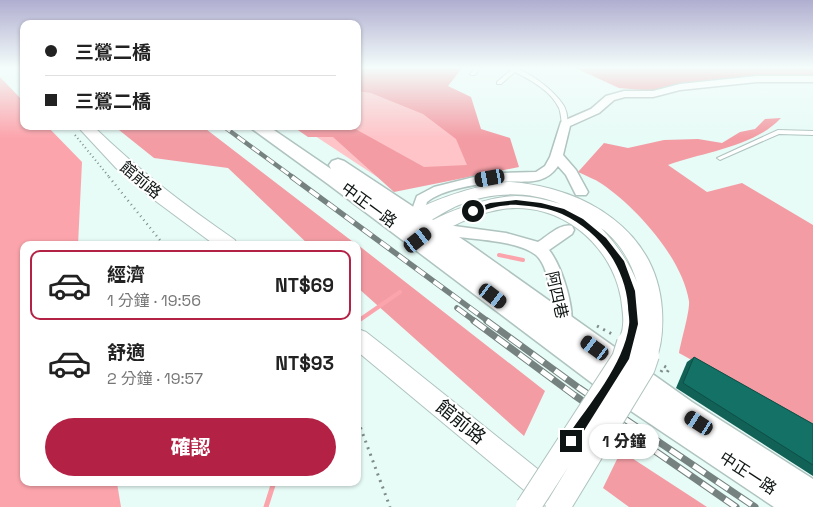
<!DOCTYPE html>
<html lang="zh-TW">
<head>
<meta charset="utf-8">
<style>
	:root { --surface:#fff; --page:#f6f6f6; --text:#222; --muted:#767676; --line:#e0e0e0; --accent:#b32144 }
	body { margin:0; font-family:"Space Grotesk","Noto Sans TC",sans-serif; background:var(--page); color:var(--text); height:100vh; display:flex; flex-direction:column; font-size:19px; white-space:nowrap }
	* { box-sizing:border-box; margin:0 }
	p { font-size:16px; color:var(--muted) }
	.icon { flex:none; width:28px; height:28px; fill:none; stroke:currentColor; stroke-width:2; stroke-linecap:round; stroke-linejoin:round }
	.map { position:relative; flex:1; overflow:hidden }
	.panel { position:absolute; left:20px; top:241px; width:341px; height:245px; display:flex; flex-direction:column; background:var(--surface); border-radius:10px; box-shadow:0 1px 4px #0004 }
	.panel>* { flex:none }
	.guide { position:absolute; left:20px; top:20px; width:341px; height:110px; border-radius:10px; box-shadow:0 1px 4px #0004; display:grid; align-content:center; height:110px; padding:0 25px; background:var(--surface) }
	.end { position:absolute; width:22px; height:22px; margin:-11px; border:6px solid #0d1413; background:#fff; box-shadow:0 0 0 2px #fff }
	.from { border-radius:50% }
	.bubble { position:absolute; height:35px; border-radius:18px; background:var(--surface); box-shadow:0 1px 4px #0004; font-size:16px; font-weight:800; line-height:35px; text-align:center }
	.car { position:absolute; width:15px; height:30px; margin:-15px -8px; border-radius:6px; box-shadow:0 0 4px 1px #0007; background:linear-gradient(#222 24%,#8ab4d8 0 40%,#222 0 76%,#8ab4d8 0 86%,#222 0) }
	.guide b { display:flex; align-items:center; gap:18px; height:48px; font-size:19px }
	.guide b+b { border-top:1px solid var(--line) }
	.guide i { width:12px; height:12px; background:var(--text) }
	ul { padding:9px 0 0; list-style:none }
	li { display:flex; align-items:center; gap:15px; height:70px; margin:0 10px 8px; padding:0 15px; border:2px solid transparent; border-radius:10px }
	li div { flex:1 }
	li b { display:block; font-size:19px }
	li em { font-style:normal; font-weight:800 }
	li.selected { border-color:var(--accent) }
	li>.icon { width:45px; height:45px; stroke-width:1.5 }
	.cta { display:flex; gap:10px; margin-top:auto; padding:10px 25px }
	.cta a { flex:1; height:58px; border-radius:30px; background:var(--accent); color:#fff; font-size:20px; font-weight:800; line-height:58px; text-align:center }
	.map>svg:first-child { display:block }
	.green { fill:#fec4c8 }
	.forest { fill:#f39ca4 }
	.water { fill:#fca4ac }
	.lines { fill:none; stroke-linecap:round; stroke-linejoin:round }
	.stream-far1 { stroke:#fca4ac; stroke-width:4 }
	.stream { stroke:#fca4ac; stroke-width:5 }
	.service-casing { stroke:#afc3bf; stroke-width:2 }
	.minor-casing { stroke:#afc3bf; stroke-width:3 }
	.tertiary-casing { stroke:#afc3bf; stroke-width:2 }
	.secondary-casing { stroke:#afc3bf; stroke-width:3 }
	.path-far2 { stroke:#7f8c8a; stroke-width:2; stroke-dasharray:1 3; stroke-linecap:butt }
	.path-far1 { stroke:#7f8c8a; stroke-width:2.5; stroke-dasharray:1 4; stroke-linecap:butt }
	.path { stroke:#7f8c8a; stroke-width:3; stroke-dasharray:2 5; stroke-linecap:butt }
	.service { fill:#fff; fill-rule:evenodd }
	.minor { fill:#fff; fill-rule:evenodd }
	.tertiary { fill:#fff; fill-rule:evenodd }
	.secondary { fill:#fff; fill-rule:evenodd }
	.rail-far2-casing { stroke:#75827f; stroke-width:4.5 }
	.rail-far1-casing { stroke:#75827f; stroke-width:5.5 }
	.rail-casing { stroke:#75827f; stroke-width:7 }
	.rail-far2 { stroke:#fff; stroke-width:3; stroke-dasharray:9; stroke-linecap:butt }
	.rail-far1 { stroke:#fff; stroke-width:4; stroke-dasharray:11; stroke-linecap:butt }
	.rail { stroke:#fff; stroke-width:5; stroke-dasharray:14; stroke-linecap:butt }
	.tertiary-bridge-casing { stroke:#afc3bf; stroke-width:26; stroke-linecap:butt }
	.path-bridge { stroke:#7f8c8a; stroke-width:3; stroke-dasharray:2 5; stroke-linecap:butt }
	.tertiary-bridge { stroke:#fff; stroke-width:24 }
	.wall { fill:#116157 }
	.building { fill:#147165; stroke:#0e4f47 }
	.route { fill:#0d1413 }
	.labels { text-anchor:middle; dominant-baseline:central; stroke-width:4.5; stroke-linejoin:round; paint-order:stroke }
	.street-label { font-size:16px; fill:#0d1413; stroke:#fff }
	.near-street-label { font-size:19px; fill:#0d1413; stroke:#fff }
</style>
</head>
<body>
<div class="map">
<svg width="813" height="507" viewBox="0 0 813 507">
	<rect width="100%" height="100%" fill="#e7fbf7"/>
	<path class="green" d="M 358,67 L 417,67 L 488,170 L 394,188 L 300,126 L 358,126 Z"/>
	<path class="forest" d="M 358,67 L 463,67 L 448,86 L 471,97 L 481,129 L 510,138 L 519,167 L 394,192 L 333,137 L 308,137 L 292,126 L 350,126 L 424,167 L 467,165 L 456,139 L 423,114 L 371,93 L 358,91 Z
		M 573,67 L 813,67 L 813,75 L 708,80 L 655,91 L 619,88 Z
		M 781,118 C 754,147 703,152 668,165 L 707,192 L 742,183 L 813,225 L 813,427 L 679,353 C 681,341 690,311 689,301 C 682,258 637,208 602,184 C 595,179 586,176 578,172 L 604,143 L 628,148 L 664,140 L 698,139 L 722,143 L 740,132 L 755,129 L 765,119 Z
		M 114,126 L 202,126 L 357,245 L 309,245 L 228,168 L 154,158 Z
		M 358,245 L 545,391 L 524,436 L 358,288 Z
		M 621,451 L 707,507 L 629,507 L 603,488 Z"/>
	<path class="water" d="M 0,77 L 24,102 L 24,126 L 47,126 L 82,162 L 78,245 L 24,245 L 24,482 L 117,483 L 121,507 L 0,507 Z"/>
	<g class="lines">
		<path class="stream-far1" d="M 499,255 L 523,260
			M 358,321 L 400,292"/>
		<path class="stream" d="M 266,507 L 274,482"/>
		<g class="service-casing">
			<path id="service" d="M 476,67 L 481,67 L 475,75 L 471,75 L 470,74 Z
				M 506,67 C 525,67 554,90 564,106 C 567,112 568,119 567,125 L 563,125 L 562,124 C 561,119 561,113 559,108 C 551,91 531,80 515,72 L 501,84 L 497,84 L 497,82 L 511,70 Z
				M 778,130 L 813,131 L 813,135 L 779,134 L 722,159 L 720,160 L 717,158 Z"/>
		</g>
		<g class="minor-casing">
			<path id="minor" d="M 757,76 L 813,76 L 813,82 L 757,82 L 680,90 L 653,97 L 625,97 L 614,100 L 599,113 L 570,126 L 563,155 L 576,170 L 588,192 L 586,195 L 576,195 L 566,175 L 558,166 C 544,187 523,180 502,182 C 481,183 442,189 427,202 L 421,222 L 416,223 L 411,222 L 409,218 L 417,196 L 434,187 L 474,177 L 503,173 L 536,172 L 545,166 L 550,157 L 561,122 L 591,109 L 606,96 L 624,91 L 653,91 L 680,84 Z
				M 432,223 L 506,233 L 538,242 C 548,236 560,223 572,226 L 574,230 L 572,234 L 549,250 C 562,266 578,315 569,333 L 563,336 L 557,333 L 555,328 C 557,317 552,301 550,290 C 548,278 545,263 536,255 C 514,237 454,240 427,232 L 425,228 L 427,224 Z"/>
		</g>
		<g class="tertiary-casing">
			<path id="tertiary" d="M 77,126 L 93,126 C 138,170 183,204 235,240 L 237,245 L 215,245 L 157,202 L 116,168 Z
				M 511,182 C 585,188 657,230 662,310 C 663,327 662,346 655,362 L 647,365 L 639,362 L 636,355 L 637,349 L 629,353 L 621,350 L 618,343 C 620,337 623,331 623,325 C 624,316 622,307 621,298 C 611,243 559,201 503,209 C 483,212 463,220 446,230 C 437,236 430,243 420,246 L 414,244 L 411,239 C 423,216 491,196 516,196 C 532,196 546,200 561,204 C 528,191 492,191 459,205 C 447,209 411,234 404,234 C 402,235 399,233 397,233 L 394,228 C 407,205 485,182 511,182 ZM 601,228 C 619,241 631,262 637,282 C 628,261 617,245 601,228 Z
				M 358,329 L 366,332 L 389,350 L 560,487 L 564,496 L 560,505 L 557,507 L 542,505 L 358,352 Z"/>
		</g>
		<g class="secondary-casing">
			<path id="secondary" d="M 248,126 L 268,126 L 331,169 L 329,165 L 332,161 L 338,159 L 344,161 L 468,243 L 692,402 L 813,479 L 813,507 L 774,507 L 613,399 L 328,184 Z"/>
		</g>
		<path class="path-far2" d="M 75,135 L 110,178"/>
		<path class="path-far1" d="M 109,177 L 164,245"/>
		<path class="path" d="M 597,326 L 614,335
			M 358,421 L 390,507"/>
		<use href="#service" class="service"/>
		<use href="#minor" class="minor"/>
		<use href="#tertiary" class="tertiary"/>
		<use href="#secondary" class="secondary"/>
		<g class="rail-far2-casing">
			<path id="rail-far2" d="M 223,126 L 294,178"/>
		</g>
		<g class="rail-far1-casing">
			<path id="rail-far1" d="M 292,177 L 489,322
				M 457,308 L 476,322"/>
		</g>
		<g class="rail-casing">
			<path id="rail" d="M 474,321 L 574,395 L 736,507
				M 487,321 L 579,388 L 755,507"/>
		</g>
		<use href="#rail-far2" class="rail-far2"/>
		<use href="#rail-far1" class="rail-far1"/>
		<use href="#rail" class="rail"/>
		<g class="tertiary-bridge-casing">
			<path id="tertiary-bridge" d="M 528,507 L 624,359 L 629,343
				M 558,507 L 643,367 L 647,355"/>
		</g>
		<path class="path-bridge" d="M 661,372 L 664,366 L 669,369 L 665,376"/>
		<use href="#tertiary-bridge" class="tertiary-bridge"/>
	</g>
	<path class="wall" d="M 694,357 L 813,424 L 813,476 L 676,388 L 687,362 Z"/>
	<path class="building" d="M 694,357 L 813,424 L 813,465 L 683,383 Z"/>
	<linearGradient id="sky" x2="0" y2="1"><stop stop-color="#b0aed0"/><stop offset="0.49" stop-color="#f4fdfb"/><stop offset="1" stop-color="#f4fdfb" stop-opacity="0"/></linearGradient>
	<rect width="813" height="138" fill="url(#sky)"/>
	<path class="route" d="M 516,200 L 541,203 L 564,209 L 583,219 L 606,238 L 624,261 L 635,291 L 638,324 L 629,359 L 575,445 L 571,447 L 567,445 L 566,441 L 567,437 C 589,404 624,365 629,325 C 630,319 628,312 628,306 C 625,266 599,231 562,214 C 549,208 532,206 518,205 C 502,204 487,209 473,214 L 469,211 L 490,203 Z"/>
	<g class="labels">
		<g class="street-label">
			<text transform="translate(141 180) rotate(40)">館前路</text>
			<text transform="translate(369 205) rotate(36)">中正一路</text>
			<text transform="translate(557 295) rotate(77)">阿四巷</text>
			<text transform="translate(748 473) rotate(33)">中正一路</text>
		</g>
		<g class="near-street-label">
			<text transform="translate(461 422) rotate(39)">館前路</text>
		</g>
	</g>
</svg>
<i class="end from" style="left:473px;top:211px"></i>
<i class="end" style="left:571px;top:441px"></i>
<div class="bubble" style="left:589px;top:424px;width:70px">1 分鐘</div>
<i class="car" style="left:490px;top:178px;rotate:260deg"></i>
<i class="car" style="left:418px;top:240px;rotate:52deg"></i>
<i class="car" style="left:493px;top:296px;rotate:127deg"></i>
<i class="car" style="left:595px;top:348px;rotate:306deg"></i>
<i class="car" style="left:699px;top:423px;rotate:303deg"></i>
<div class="guide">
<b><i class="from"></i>三鶯二橋</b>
<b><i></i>三鶯二橋</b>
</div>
<section class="panel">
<ul>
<li class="selected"><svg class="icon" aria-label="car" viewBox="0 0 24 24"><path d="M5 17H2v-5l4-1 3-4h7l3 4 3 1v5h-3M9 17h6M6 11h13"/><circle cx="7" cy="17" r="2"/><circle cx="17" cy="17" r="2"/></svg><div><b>經濟</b><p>1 分鐘 · 19:56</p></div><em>NT$69</em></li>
<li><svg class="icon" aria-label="car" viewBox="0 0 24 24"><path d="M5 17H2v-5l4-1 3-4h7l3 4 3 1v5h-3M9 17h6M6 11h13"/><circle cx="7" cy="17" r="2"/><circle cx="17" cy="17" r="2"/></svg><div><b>舒適</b><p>2 分鐘 · 19:57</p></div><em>NT$93</em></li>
</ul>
<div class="cta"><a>確認</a></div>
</section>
</div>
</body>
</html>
